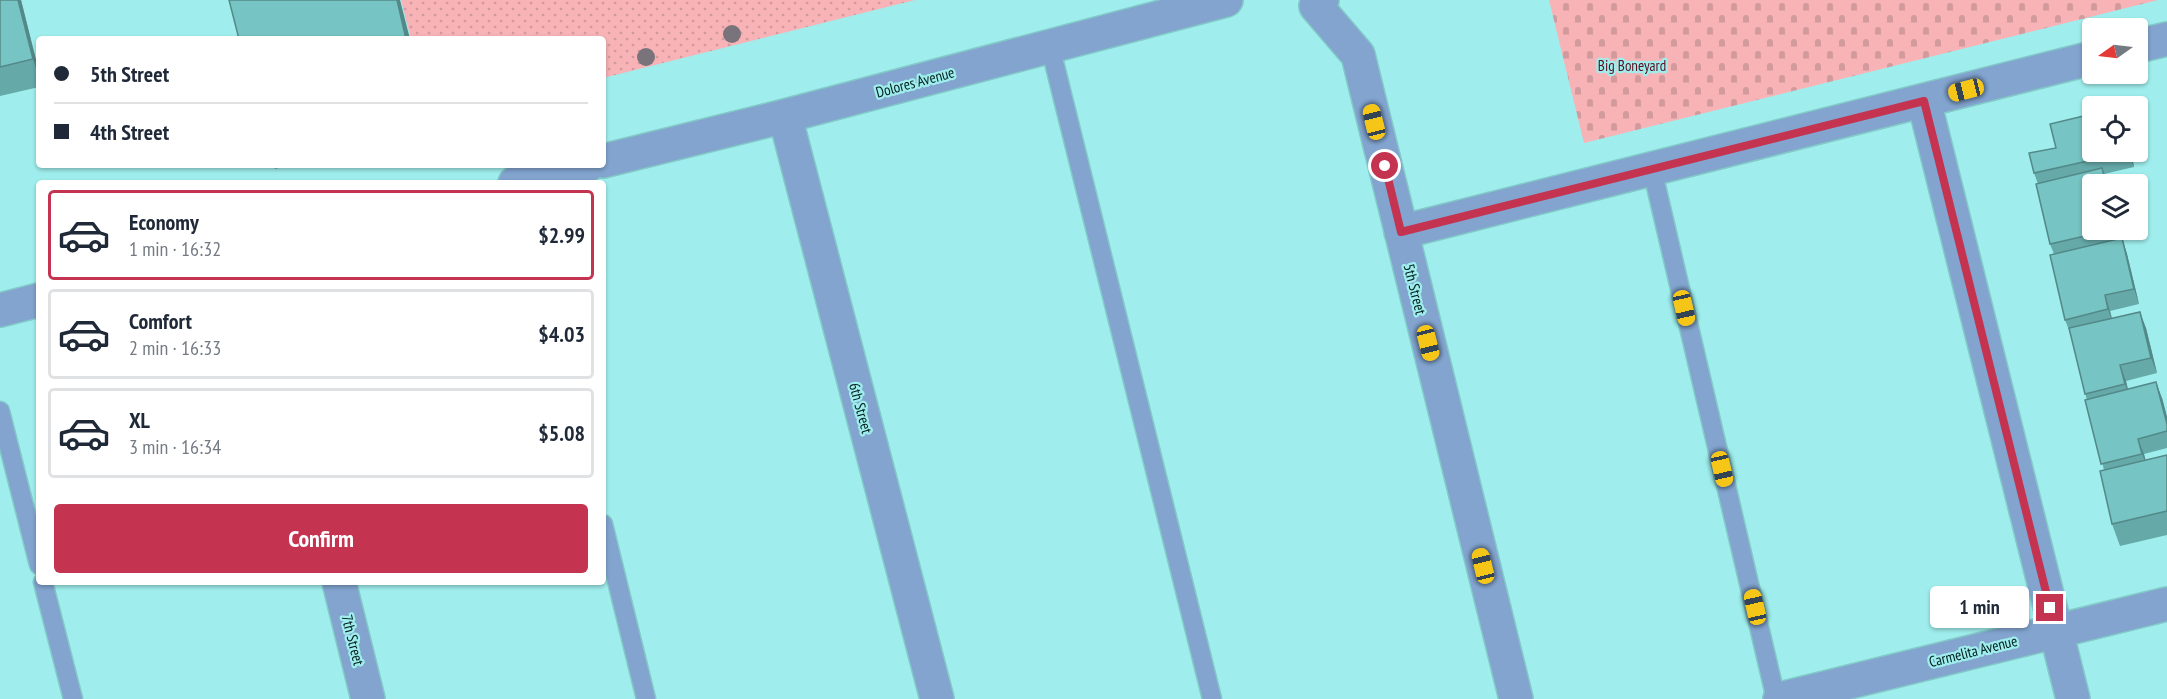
<!DOCTYPE html>
<html lang="en">
<head>
<meta charset="utf-8">
<style>
	:root { --surface:#fff; --page:#f2f2f3; --text:#1f2937; --muted:#747a83; --line:#e0e1e3; --accent:#c4334f }
	body { margin:0; font-family:"PT Sans Narrow",sans-serif; background:var(--page); color:var(--text); height:100vh; display:flex; flex-direction:column; font-size:22px; white-space:nowrap }
	* { box-sizing:border-box; margin:0 }
	p { font-size:20px; color:var(--muted) }
	.icon { flex:none; width:33px; height:33px; fill:none; stroke:currentColor; stroke-width:2; stroke-linecap:round; stroke-linejoin:round }
	.map { position:relative; flex:1; overflow:hidden }
	.drawer { position:absolute; left:36px; top:180px; width:570px; height:405px; display:flex; flex-direction:column; background:var(--surface); border-radius:6px; box-shadow:0 2px 4px #0004 }
	.drawer>* { flex:none }
	.banner { position:absolute; left:36px; top:36px; width:570px; height:132px; border-radius:6px; box-shadow:0 2px 4px #0004; display:grid; align-content:center; height:132px; padding:0 18px; background:var(--surface) }
	.needle { width:39px; rotate:256deg }
	.tools { position:absolute; left:2082px; top:18px; display:grid; gap:12px }
	.tools a { display:grid; place-items:center; width:66px; height:66px; border-radius:6px; background:var(--surface); box-shadow:0 2px 4px #0004; font-size:30px }
	.end { position:absolute; width:27px; height:27px; margin:-14px; border:8px solid #c4334f; background:#fff; box-shadow:0 0 0 3px #fff }
	.from { border-radius:50% }
	.bubble { position:absolute; height:42px; border-radius:6px; background:var(--surface); box-shadow:0 2px 4px #0004; font-size:20px; font-weight:800; line-height:42px; text-align:center }
	.car { position:absolute; width:18px; height:36px; margin:-18px -9px; border-radius:8px; box-shadow:0 0 4px 2px #0007; background:linear-gradient(#f5c518 24%,#345 0 40%,#f5c518 0 76%,#345 0 86%,#f5c518 0) }
	.banner b { display:flex; align-items:center; gap:21px; height:57px; font-size:22px }
	.banner b+b { border-top:2px solid var(--line) }
	.banner i { width:15px; height:15px; background:var(--text) }
	ul { padding:10px 0 0; list-style:none }
	li { display:flex; align-items:center; gap:18px; height:90px; margin:0 12px 9px; padding:0 6px; border:3px solid var(--line); border-radius:6px }
	li div { flex:1 }
	li b { display:block; font-size:22px }
	li em { font-style:normal; font-weight:800 }
	li.current { border-color:var(--accent) }
	li>.icon { width:54px; height:54px; stroke-width:1.5 }
	.action { display:flex; gap:12px; margin-top:auto; padding:12px 18px }
	.action a { flex:1; height:69px; border-radius:6px; background:var(--accent); color:#fff; font-size:24px; font-weight:800; line-height:69px; text-align:center }
	.map>svg:first-child { display:block }
	.cemetery { fill:url(#cemetery-stones) }
	.park { fill:url(#park-dots) }
	.lines { fill:none; stroke-linecap:round; stroke-linejoin:round }
	.service-casing { stroke:#82c9c8; stroke-width:21 }
	.minor-casing { stroke:#82c9c8; stroke-width:36 }
	.service { stroke:#82a4cf; stroke-width:18 }
	.minor { stroke:#82a4cf; stroke-width:33 }
	.tree { fill:#79737b }
	.wall { fill:#65a9a8 }
	.shaded-wall { fill:#538988 }
	.building { fill:#76c4c3; stroke:#538988; stroke-width:1.5 }
	.route { stroke:#c4334f; stroke-width:8 }
	.labels { text-anchor:middle; dominant-baseline:central; stroke-width:4.5; stroke-linejoin:round; paint-order:stroke }
	.park-label { font-size:15px; fill:#5a0e1e; stroke:#9feeed }
	.street-label { font-size:15px; fill:#001e1e; stroke:#9feeed }
</style>
</head>
<body>
<div class="map">
<svg width="2167" height="699" viewBox="0 0 2167 699">
	<defs>
		<pattern id="cemetery-stones" width="16" height="16" patternUnits="userSpaceOnUse" patternTransform="scale(1.5)"><rect width="16" height="16" fill="#f8b3b7"/><path d="M2 7V4a2 2 0 0 1 4 0v3zM10 15v-3a2 2 0 0 1 4 0v3z" fill="#d39a9d"/></pattern>
		<pattern id="park-dots" width="8" height="8" patternUnits="userSpaceOnUse" patternTransform="scale(1.5)"><rect width="8" height="8" fill="#f8b3b7"/><path d="M2 2h.1M6 6h.1" fill="none" stroke="#d39a9d" stroke-width="1.8" stroke-linecap="round"/></pattern>
	</defs>
	<rect width="100%" height="100%" fill="#9feeed"/>
	<path class="cemetery" d="M 1549,0 L 2158,0 L 1584,143 Z"/>
	<path class="park" d="M 401,0 L 915,0 L 603,78 L 603,39 L 411,39 Z"/>
	<g class="lines">
		<g class="service-casing">
			<path id="service" d="M 1050,46 L 1212,699
				M 1652,169 L 1776,699
				M 0,411 L 39,565
				M 603,524 L 646,699
				M 43,582 L 73,699"/>
		</g>
		<g class="minor-casing">
			<path id="minor" d="M 1322,0 L 1316,6 L 1358,55 L 1516,699
				M 2138,46 L 2167,39
				M 1924,101 L 2073,699
				M 785,116 L 937,699
				M 603,161 L 785,116 L 1226,0
				M 515,183 L 588,165
				M 1401,232 L 2092,58
				M 0,310 L 39,300
				M 339,582 L 368,699
				M 1780,699 L 2167,604"/>
		</g>
		<use href="#service" class="service"/>
		<use href="#minor" class="minor"/>
	</g>
	<g class="tree">
		<circle cx="732" cy="34" r="9"/>
		<circle cx="646" cy="57" r="9"/>
	</g>
	<path class="wall" d="M 0,0 L 21,0 L 39,72 L 39,87 L 0,96 Z
		M 2092,152 L 2131,152 L 2134,167 L 2104,174 L 2108,184 L 2092,184 L 2092,230 L 2119,230 L 2121,238 L 2122,238 L 2127,254 L 2139,304 L 2110,311 L 2112,318 L 2146,328 L 2157,373 L 2126,381 L 2128,389 L 2162,398 L 2167,417 L 2167,448 L 2144,454 L 2145,460 L 2167,455 L 2167,535 L 2120,546 L 2112,524 L 2104,470 L 2071,335 L 2065,320 L 2054,254 L 2050,244 L 2038,184 L 2034,173 Z
		M 273,165 L 292,165 L 275,169 Z"/>
	<path class="shaded-wall" d="M 18,0 L 21,0 L 39,72 L 39,77 L 33,59 Z
		M 397,0 L 400,0 L 410,39 L 406,39 Z
		M 2128,152 L 2131,152 L 2134,167 Z
		M 2122,238 L 2127,254 L 2139,304 L 2134,289 Z
		M 2105,295 L 2110,311 L 2113,325 L 2108,309 Z
		M 2140,312 L 2146,328 L 2157,373 L 2151,358 Z
		M 2120,365 L 2126,381 L 2130,400 L 2125,384 Z
		M 2156,382 L 2162,398 L 2167,417 L 2167,424 Z
		M 2138,439 L 2144,454 L 2148,469 L 2142,454 Z"/>
	<path class="building" d="M 0,0 L 18,0 L 33,59 L 0,67 Z
		M 229,0 L 397,0 L 406,39 L 239,39 Z
		M 2092,114 L 2092,152 L 2128,152 L 2034,173 L 2029,153 L 2056,148 L 2050,124 Z
		M 2102,168 L 2106,184 L 2092,184 L 2092,230 L 2111,230 L 2050,244 L 2036,184 Z
		M 2122,238 L 2134,289 L 2105,295 L 2108,309 L 2065,320 L 2050,255 Z
		M 2140,312 L 2151,358 L 2120,365 L 2125,384 L 2085,394 L 2069,328 Z
		M 2156,382 L 2167,424 L 2167,431 L 2138,439 L 2142,454 L 2101,464 L 2085,400 Z
		M 2167,455 L 2167,511 L 2112,524 L 2100,471 Z"/>
	<g class="lines">
		<path class="route" d="M 1385,166 L 1401,232 L 1924,101 L 2050,608"/>
	</g>
	<g class="labels">
		<g class="park-label">
			<text x="1632" y="65">Big Boneyard</text>
		</g>
		<g class="street-label">
			<text transform="translate(915 82) rotate(-15)">Dolores Avenue</text>
			<text transform="translate(1415 289) rotate(76)">5th Street</text>
			<text transform="translate(861 408) rotate(75)">6th Street</text>
			<text transform="translate(353 640) rotate(76)">7th Street</text>
			<text transform="translate(1973 651) rotate(-14)">Carmelita Avenue</text>
		</g>
	</g>
</svg>
<div class="tools">
<a><svg class="needle" viewBox="-14 -14 28 28"><path d="M0-13l5 13h-10z" fill="#e53935"/><path d="M0 13l5-13h-10z" fill="#747a83"/></svg></a>
<a><svg class="icon" aria-label="locate" viewBox="0 0 24 24"><circle cx="12" cy="12" r="6"/><path d="M12 2v4M12 18v4M2 12h4M18 12h4"/></svg></a>
<a><svg class="icon" aria-label="layers" viewBox="0 0 24 24"><path d="M12 4l9 5-9 5-9-5zM3 14l9 5 9-5"/></svg></a>
</div>
<i class="end from" style="left:1385px;top:166px"></i>
<i class="end" style="left:2050px;top:608px"></i>
<div class="bubble" style="left:1930px;top:586px;width:99px">1 min</div>
<i class="car" style="left:1966px;top:90px;rotate:256deg"></i>
<i class="car" style="left:1374px;top:122px;rotate:346deg"></i>
<i class="car" style="left:1684px;top:308px;rotate:167deg"></i>
<i class="car" style="left:1428px;top:343px;rotate:166deg"></i>
<i class="car" style="left:1722px;top:469px;rotate:167deg"></i>
<i class="car" style="left:1483px;top:566px;rotate:346deg"></i>
<i class="car" style="left:1755px;top:607px;rotate:347deg"></i>
<div class="banner">
<b><i class="from"></i>5th Street</b>
<b><i></i>4th Street</b>
</div>
<section class="drawer">
<ul>
<li class="current"><svg class="icon" aria-label="car" viewBox="0 0 24 24"><path d="M5 17H2v-5l4-1 3-4h7l3 4 3 1v5h-3M9 17h6M6 11h13"/><circle cx="7" cy="17" r="2"/><circle cx="17" cy="17" r="2"/></svg><div><b>Economy</b><p>1 min · 16:32</p></div><em>$2.99</em></li>
<li><svg class="icon" aria-label="car" viewBox="0 0 24 24"><path d="M5 17H2v-5l4-1 3-4h7l3 4 3 1v5h-3M9 17h6M6 11h13"/><circle cx="7" cy="17" r="2"/><circle cx="17" cy="17" r="2"/></svg><div><b>Comfort</b><p>2 min · 16:33</p></div><em>$4.03</em></li>
<li><svg class="icon" aria-label="car" viewBox="0 0 24 24"><path d="M5 17H2v-5l4-1 3-4h7l3 4 3 1v5h-3M9 17h6M6 11h13"/><circle cx="7" cy="17" r="2"/><circle cx="17" cy="17" r="2"/></svg><div><b>XL</b><p>3 min · 16:34</p></div><em>$5.08</em></li>
</ul>
<div class="action"><a>Confirm</a></div>
</section>
</div>
</body>
</html>
